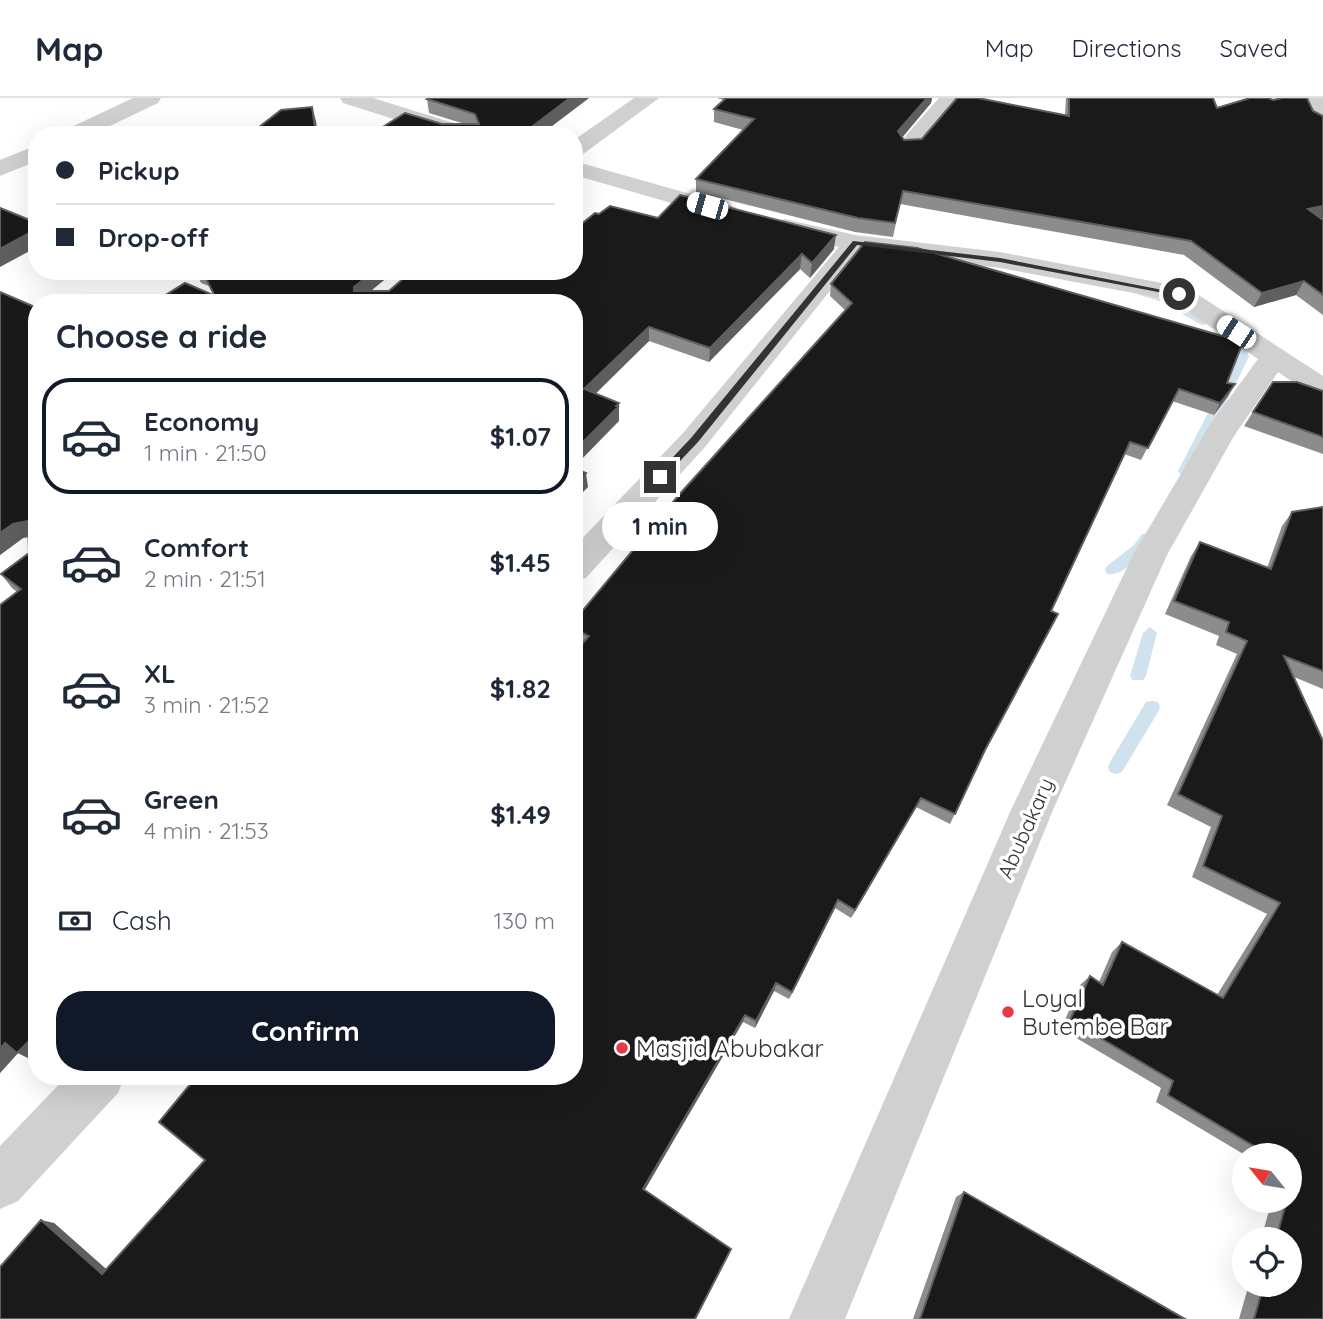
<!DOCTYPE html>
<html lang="en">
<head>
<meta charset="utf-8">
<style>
	:root { --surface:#fff; --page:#f2f2f3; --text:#1f2937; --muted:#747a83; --line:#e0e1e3; --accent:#111827 }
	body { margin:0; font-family:Quicksand,sans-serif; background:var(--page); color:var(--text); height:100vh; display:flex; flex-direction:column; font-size:26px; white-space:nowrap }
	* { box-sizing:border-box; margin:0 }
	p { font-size:23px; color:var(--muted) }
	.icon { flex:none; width:38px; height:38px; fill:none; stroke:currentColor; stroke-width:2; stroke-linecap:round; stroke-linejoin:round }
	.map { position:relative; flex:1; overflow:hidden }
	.sheet { position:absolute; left:28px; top:196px; width:555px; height:791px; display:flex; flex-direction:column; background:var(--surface); border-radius:28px; box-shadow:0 7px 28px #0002 }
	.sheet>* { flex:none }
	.hud { position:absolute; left:28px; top:28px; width:555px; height:154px; border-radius:28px; box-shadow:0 7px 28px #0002; display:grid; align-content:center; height:154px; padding:0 28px; background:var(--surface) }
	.needle { width:46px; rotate:300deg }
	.fabs { position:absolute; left:1232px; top:1045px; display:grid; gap:14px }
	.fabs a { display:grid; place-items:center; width:70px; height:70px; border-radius:50%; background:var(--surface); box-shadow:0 7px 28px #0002; font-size:35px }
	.end { position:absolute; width:32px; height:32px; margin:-16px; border:9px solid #333; background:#fff; box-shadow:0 0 0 4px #fff }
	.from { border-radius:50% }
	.bubble { position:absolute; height:49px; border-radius:24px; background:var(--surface); box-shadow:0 7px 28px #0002; font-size:23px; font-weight:800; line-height:49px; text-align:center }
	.car { position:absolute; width:21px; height:42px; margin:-21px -10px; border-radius:9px; box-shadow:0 0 5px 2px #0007; background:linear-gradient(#fff 24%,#345 0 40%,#fff 0 76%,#345 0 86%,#fff 0) }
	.hud b { display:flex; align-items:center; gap:24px; height:66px; font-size:26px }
	.hud b+b { border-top:2px solid var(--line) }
	.hud i { width:18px; height:18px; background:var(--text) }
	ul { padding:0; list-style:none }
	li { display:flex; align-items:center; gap:21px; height:116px; margin:0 14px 10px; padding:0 14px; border:4px solid transparent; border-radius:28px }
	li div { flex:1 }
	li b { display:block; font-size:26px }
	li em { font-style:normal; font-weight:800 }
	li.current { border-color:var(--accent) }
	li>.icon { width:63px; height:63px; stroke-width:1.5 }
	h2 { padding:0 28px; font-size:32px; line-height:84px }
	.pay { display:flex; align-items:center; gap:18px; height:77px; padding:0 28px; font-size:26px }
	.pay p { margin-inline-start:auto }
	.action { display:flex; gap:14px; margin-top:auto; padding:14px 28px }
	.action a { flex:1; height:80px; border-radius:28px; background:var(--accent); color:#fff; font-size:28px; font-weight:800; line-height:80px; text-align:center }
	header { display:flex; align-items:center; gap:42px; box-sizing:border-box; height:98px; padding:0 35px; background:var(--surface); border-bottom:2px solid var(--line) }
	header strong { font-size:33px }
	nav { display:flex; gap:38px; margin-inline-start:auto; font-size:24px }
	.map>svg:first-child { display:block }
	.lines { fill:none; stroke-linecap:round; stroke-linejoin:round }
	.stream { fill:#cfe2ee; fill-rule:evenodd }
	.minor { fill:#d0d0d0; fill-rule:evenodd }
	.tertiary { fill:#d0d0d0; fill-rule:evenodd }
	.wall { fill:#8c8c8c }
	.shaded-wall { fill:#5f5f5f }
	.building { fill:#1a1a1a; stroke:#5f5f5f; stroke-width:2 }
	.route { fill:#333 }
	.poi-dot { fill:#e63946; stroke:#fff; stroke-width:2.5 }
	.labels { text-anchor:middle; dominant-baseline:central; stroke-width:7; stroke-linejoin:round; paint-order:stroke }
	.street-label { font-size:21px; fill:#333; stroke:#fff }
	.near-poi-label { font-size:24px; fill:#333; stroke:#fff; text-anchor:start }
</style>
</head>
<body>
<header>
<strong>Map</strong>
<nav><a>Map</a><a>Directions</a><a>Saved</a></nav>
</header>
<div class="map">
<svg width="1323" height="1221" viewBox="0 0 1323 1221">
	<rect width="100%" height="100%" fill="#fff"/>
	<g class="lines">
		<path class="stream" d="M 1141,191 L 1167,199 L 1212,225 L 1202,227 L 1159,203 L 1137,196 L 1137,192 Z
			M 1228,235 L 1244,243 L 1249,259 L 1192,373 L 1190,376 L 1180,376 L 1178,373 L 1237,259 L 1235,247 L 1222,238 Z
			M 1146,435 L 1153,440 C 1145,454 1124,479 1107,476 L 1105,472 L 1107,468 L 1134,447 L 1141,437 Z
			M 1150,529 L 1157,535 L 1146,578 L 1143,582 L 1133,582 L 1130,578 L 1143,535 Z
			M 1152,603 L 1158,604 L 1160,609 L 1158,614 L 1122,674 L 1116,676 L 1110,674 L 1108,669 L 1110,664 L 1146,604 Z"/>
		<path class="minor" d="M 340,0 L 373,0 L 476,32 L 479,37 L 444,37 L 343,5 Z
			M 939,0 L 962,0 L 917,53 L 901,53 L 898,48 L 901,43 Z
			M 1302,0 L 1323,0 L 1323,33 C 1308,29 1297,16 1302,0 Z
			M 574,63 L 736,109 L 739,114 L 736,119 L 727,121 L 574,77 Z
			M 785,121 L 855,137 L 1000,154 L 1188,190 L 1323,278 L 1323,300 L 1313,298 L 1278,274 L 1234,338 L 1167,457 L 1053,712 L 845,1221 L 789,1221 L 1011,712 L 1133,457 L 1209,328 L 1258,261 L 1171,202 L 1000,170 L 862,153 L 705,349 L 586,480 L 574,484 L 574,449 L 683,335 L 839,149 L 776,133 L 773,128 L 776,123 Z
			M 67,978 L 125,978 L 118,995 L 18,1103 L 0,1111 L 0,1048 Z"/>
		<path class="tertiary" d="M 133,0 L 161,0 L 158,5 L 91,37 L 62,37 L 65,32 Z
			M 634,0 L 659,0 L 582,57 L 574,59 L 574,42 Z
			M 37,47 L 37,63 L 0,78 L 0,62 Z"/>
	</g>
	<path class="wall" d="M 429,0 L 589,0 L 540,37 L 442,26 L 465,26 L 429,15 L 427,1 Z
		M 717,0 L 932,0 L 931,5 L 902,39 L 904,42 L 922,41 L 1065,17 L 1066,0 L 1213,0 L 1217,10 L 1273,2 L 1313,13 L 1323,18 L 1323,120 L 1321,120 L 1323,122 L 1323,217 L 1296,197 L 1254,209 L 1184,157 L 900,106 L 893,139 L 855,134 L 696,94 L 696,81 L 743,32 L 714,24 L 714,11 L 724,2 Z
		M 599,116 L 658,120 L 834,151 L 810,180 L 800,171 L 709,264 L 649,243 L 596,295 L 619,305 L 619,323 L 214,197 L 209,188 L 201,185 L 196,173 L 395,173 L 371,193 L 389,193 L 574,173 Z
		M 831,186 L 1227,285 L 1228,298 L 1214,317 L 1172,303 L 1141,362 L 1124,356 L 950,726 L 916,709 L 851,820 L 835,810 L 789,901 L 774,893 L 755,930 L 743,924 L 0,1221 L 54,1125 L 106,1171 L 574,978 L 582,545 L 574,541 L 574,523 L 845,212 L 830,198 Z
		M 0,194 L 37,210 L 37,958 L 32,962 L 18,955 L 0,975 L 0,507 L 17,494 L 12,490 L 1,476 L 29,455 L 29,439 L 23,440 L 0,457 Z
		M 1323,293 L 1323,356 L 1244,328 L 1253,314 Z
		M 1323,409 L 1323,591 L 1294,579 L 1323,1221 L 1239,1221 L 1249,1186 L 1290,1186 L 1290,1141 L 1261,1141 L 1272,1102 L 1290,1102 L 1290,1057 L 1245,1057 L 1156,1004 L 1161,990 L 1061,931 L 1080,887 L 1090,878 L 1099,884 L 1112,854 L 1122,844 L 1217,897 L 1267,816 L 1192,779 L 1211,729 L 1167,707 L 1237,556 L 1216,547 L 1219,538 L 1165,516 L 1191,458 L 1200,444 L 1267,470 L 1282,428 L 1292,414 Z
		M 964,1094 L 1185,1221 L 913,1221 L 956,1099 Z"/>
	<path class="shaded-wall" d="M 570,0 L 589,0 L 540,37 L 521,37 Z
		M 927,0 L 932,0 L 931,5 L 896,47 L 898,33 Z
		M 312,9 L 316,23 L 318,37 L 316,37 Z
		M 1323,108 L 1323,120 L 1301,125 L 1308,111 Z
		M 37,131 L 37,149 L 0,169 L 0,151 Z
		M 836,137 L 834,151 L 810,180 L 812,165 Z
		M 802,156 L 800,171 L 709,264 L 710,250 Z
		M 374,173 L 395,173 L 358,203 L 354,193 L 354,189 Z
		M 1304,183 L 1296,197 L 1254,209 L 1262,195 Z
		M 649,229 L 649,243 L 586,305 L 584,291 Z
		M 1235,286 L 1228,298 L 1214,317 L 1220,305 Z
		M 619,305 L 619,323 L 574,369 L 574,353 Z
		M 586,375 L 588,389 L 574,403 L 574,388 Z
		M 28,423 L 37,437 L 23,440 L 0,457 L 0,435 L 13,426 Z
		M 921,700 L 916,709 L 851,820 L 855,812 Z
		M 838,802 L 835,810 L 789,901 L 792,894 Z
		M 776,885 L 774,893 L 755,930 L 756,923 Z
		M 745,917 L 743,924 L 643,1095 L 643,1091 Z
		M 37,935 L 37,958 L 32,962 L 18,955 L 0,975 L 0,951 L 5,945 Z
		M 41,1122 L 54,1125 L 114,1178 L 102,1176 Z"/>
	<path class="building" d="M 429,0 L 570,0 L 521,37 L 370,37 L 405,15 L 442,26 L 479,26 L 475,16 L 427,1 Z
		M 726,0 L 927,0 L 898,33 L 904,42 L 922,41 L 957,0 L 978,0 L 1069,18 L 1069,0 L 1213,0 L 1217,10 L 1250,0 L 1268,0 L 1273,2 L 1283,0 L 1307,0 L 1313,13 L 1323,18 L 1323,108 L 1308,111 L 1323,122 L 1323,197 L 1304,183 L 1262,195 L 1191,143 L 903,93 L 895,125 L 858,120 L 696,81 L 754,21 L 714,11 Z
		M 312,9 L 316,37 L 249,37 L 281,12 Z
		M 680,97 L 836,137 L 812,165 L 802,156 L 710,250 L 649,229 L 584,291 L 619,305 L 616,308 L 618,309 L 574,353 L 574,205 L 153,205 L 185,185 L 215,198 L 202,173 L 374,173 L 354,189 L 354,193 L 389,193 L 412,173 L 574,173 L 574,132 L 595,115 L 599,116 L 610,108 L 658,120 Z
		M 0,110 L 37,125 L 37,131 L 0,151 Z
		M 865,144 L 917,150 L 1243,244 L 1227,285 L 1235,286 L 1220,305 L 1179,291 L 1148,350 L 1130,344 L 1051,513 L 1058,516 L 985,652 L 955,716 L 921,700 L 855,812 L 838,802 L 792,894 L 776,885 L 756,923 L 745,917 L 643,1091 L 731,1151 L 695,1221 L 0,1221 L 0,1169 L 41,1122 L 102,1176 L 205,1062 L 159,1024 L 197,978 L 574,978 L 574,555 L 589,538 L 574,531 L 574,523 L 678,398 L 852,205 L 831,186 Z
		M 0,194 L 37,210 L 37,935 L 17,955 L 5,945 L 0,951 L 0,507 L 21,491 L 1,476 L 29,455 L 28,423 L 13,426 L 0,435 Z
		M 1273,284 L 1297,284 L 1323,293 L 1323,339 L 1253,314 Z
		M 574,370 L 586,375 L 574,388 Z
		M 1323,409 L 1323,573 L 1284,558 L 1323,643 L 1323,1221 L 1254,1221 L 1264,1186 L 1290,1186 L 1290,1141 L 1276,1141 L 1287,1102 L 1290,1102 L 1290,1091 L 1295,1072 L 1290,1069 L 1290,1057 L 1269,1057 L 1168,997 L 1173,983 L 1070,922 L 1090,878 L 1103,887 L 1122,844 L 1223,900 L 1280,805 L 1203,768 L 1222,718 L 1178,696 L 1247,543 L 1226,534 L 1229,524 L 1174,503 L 1200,444 L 1271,471 L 1292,414 Z
		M 964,1094 L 1185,1221 L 920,1221 Z"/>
	<path class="route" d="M 853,143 L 1000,160 L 1183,196 L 1179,198 L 1000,164 L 857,147 L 698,344 L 663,381 L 657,381 L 657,376 L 691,340 Z"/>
	<g class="poi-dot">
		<circle cx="1008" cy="914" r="7"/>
		<circle cx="622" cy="950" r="7"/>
	</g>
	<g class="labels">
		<g class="street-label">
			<text transform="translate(1025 730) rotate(-66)">Abubakary</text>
		</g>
		<g class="near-poi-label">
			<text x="1022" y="900">Loyal<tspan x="1022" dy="28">Butembe Bar</tspan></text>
			<text x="636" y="950">Masjid Abubakar</text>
		</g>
	</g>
</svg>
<div class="fabs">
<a><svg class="needle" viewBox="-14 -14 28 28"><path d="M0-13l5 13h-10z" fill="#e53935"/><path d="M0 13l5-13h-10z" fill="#747a83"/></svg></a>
<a><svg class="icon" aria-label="locate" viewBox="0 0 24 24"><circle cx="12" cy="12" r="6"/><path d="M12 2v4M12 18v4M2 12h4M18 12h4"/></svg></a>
</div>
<i class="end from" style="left:1179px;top:196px"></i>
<i class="end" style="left:660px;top:379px"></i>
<div class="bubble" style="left:602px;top:404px;width:116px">1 min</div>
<i class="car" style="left:707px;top:108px;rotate:286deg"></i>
<i class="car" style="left:1236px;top:234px;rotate:303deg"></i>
<div class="hud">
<b><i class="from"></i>Pickup</b>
<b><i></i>Drop-off</b>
</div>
<section class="sheet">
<h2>Choose a ride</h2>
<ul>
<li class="current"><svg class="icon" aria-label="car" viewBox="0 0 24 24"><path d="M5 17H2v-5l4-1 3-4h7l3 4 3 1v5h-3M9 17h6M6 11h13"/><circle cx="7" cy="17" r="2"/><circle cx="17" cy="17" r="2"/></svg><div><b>Economy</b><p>1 min · 21:50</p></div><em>$1.07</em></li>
<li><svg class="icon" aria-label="car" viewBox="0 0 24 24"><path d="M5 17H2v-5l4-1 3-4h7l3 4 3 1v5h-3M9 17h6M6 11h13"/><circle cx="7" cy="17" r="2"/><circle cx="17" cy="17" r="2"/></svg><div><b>Comfort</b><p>2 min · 21:51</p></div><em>$1.45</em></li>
<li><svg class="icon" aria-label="car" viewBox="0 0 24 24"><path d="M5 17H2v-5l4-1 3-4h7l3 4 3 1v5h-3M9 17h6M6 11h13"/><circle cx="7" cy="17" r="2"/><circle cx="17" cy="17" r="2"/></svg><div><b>XL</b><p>3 min · 21:52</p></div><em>$1.82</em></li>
<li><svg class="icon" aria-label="car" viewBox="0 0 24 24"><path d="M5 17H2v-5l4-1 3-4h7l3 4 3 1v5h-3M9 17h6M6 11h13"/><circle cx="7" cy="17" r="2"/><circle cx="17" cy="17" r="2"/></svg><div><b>Green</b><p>4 min · 21:53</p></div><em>$1.49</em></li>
</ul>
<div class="pay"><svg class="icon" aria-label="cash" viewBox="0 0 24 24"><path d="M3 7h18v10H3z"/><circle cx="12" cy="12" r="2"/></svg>Cash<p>130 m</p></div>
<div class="action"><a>Confirm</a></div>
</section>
</div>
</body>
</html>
